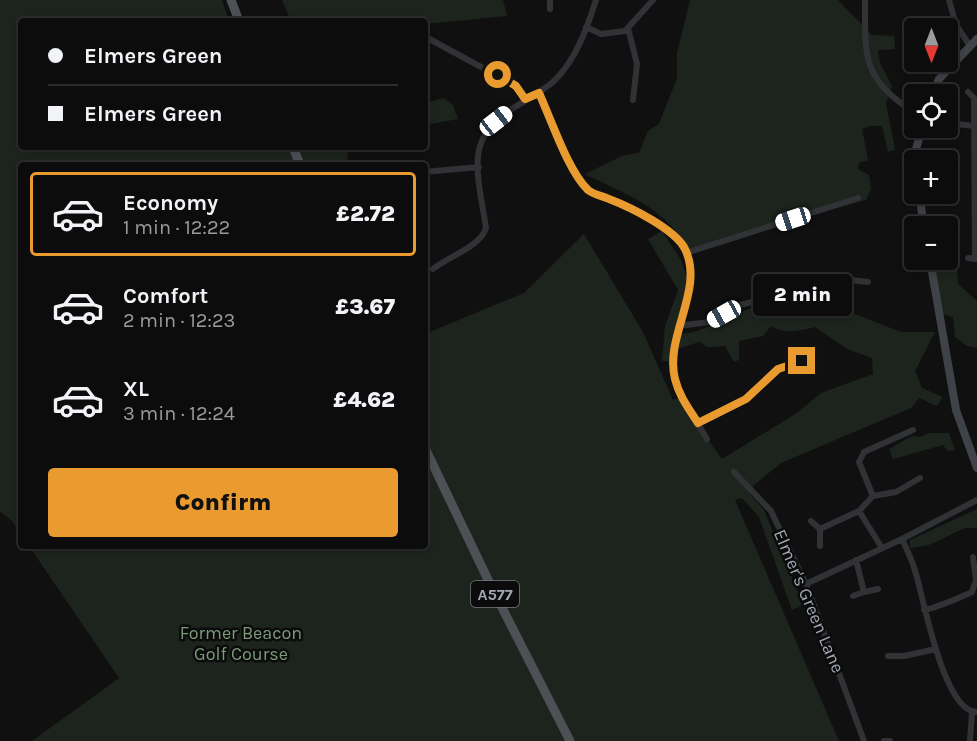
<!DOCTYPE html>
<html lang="en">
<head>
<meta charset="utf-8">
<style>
	:root { --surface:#0c0c0d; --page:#1a1a1b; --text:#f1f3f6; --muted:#9a9b9d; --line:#2c2c2e; --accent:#e99b30 }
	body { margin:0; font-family:Karla,sans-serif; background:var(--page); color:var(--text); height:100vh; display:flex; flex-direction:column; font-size:22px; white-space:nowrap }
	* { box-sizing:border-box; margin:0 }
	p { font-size:20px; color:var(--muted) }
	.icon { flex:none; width:33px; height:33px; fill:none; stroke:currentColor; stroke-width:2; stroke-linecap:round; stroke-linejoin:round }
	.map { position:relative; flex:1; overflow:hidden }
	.details { position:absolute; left:18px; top:162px; width:410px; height:387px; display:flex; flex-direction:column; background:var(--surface); border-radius:6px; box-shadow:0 3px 9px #0003,0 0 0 2px var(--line) }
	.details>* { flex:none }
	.top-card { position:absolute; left:18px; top:18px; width:410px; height:132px; border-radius:6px; box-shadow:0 3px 9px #0003,0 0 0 2px var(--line); display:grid; align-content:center; height:132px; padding:0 30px; background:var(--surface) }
	.needle { width:39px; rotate:180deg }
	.buttons { position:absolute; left:904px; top:18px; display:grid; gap:12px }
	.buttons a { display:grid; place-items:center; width:54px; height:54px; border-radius:6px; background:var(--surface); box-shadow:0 3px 9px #0003,0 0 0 2px var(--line); font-size:30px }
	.end { position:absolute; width:27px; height:27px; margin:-14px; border:8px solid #e99b30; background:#111; box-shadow:0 0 0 3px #111 }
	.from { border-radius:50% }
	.bubble { position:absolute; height:42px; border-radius:6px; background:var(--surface); box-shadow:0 3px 9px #0003,0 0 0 2px var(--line); font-size:20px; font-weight:800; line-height:42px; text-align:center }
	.car { position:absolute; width:18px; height:36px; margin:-18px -9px; border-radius:8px; box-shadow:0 0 4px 2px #0007; background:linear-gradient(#fff 24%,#345 0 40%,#fff 0 76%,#345 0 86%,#fff 0) }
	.top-card b { display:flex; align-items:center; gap:21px; height:57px; font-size:22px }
	.top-card b+b { border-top:2px solid var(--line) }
	.top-card i { width:15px; height:15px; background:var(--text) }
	ul { padding:10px 0 0; list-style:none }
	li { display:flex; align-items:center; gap:18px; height:84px; margin:0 12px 9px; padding:0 18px; border:3px solid transparent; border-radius:6px }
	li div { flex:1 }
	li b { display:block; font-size:22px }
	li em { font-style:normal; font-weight:800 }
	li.active { border-color:var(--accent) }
	li>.icon { width:54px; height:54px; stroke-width:1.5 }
	.action { display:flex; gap:12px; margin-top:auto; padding:12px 30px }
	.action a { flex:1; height:69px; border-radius:6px; background:var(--accent); color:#111; font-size:24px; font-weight:800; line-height:69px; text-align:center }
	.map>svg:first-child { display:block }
	.green { fill:#1d241d }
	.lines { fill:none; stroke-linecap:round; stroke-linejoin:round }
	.street { stroke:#313236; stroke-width:6 }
	.secondary { stroke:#3f4246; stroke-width:8 }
	.primary { stroke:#4d5055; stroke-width:9 }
	.route { stroke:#e99b30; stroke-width:8 }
	.labels { text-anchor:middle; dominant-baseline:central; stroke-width:5; stroke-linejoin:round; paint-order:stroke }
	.shield { fill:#0b0b0c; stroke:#757980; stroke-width:1.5 }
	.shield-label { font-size:16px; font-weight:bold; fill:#a2a8b2 }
	.street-label { font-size:18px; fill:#a2a8b2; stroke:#0b0b0c }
	.park-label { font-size:18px; fill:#7a9c79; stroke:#0b0b0c }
</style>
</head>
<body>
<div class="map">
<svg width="977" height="741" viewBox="0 0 977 741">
	<rect width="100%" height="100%" fill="#101011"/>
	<path class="green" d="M 0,0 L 222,0 L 229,21 L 21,21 L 21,147 L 293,147 L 300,165 L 21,165 L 21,534 L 12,521 L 0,511 Z
		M 282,0 L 503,0 L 507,16 L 425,24 L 424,21 L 291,21 Z
		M 690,0 L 838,0 L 872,35 L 894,36 L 895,49 L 878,50 L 880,63 L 892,86 L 886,103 L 895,150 L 888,152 L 882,126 L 871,126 L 862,129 L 868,160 L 859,163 L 858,169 L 869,175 L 871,189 L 866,200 L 689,250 C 662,205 630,197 585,174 L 624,155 L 639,153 L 648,131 L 659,124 L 677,78 L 677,53 Z
		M 444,98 L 453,105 L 458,119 L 425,125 L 425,103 Z
		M 295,147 L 348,147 L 347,165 L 303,165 Z
		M 662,231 L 681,260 L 686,275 L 694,280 L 683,320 L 676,326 L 676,334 C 702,335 722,317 746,310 C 773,302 801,297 828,290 L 837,307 L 901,332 L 935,332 L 915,371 L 922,388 L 943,397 L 937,406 L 919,398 L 911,408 L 781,463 L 753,486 L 750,494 L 764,510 L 803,605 L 792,610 L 759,517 L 742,498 L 735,500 L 839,741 L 32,741 L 119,678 L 29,546 L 424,546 L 425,334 L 524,293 L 584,234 L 643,332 L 673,400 L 678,398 L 722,459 L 797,413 L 821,393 L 873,374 L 872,358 L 847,349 L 815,327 C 798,331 787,335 771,326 L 763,336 L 739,341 L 739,360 L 734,362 L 725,346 L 707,347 L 699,342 L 678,349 L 678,362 L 662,361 L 665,326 L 678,290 L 648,239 Z
		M 933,260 L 945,260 L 946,264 L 957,265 L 958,284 L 977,301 L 977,348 L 967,346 L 955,337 L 953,317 L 942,314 Z
		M 929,433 L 949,433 L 955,450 L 948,451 L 943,445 L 893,459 L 889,449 L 912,436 L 921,437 Z
		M 977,509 L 977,528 L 965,528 L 929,545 L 910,548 L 910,540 Z"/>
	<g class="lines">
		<path class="street" d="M 550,0 L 550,9
			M 865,0 C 865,59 862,78 915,113
			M 949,0 L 956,25 L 970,46
			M 586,27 L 601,34 L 625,31 L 653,0
			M 628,28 L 637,64 L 633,100
			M 424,36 L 516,86 L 525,99
			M 968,92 L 974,98 L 975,259 L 968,258
			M 539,93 C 551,119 568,172 588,190 C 594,195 603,196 609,199 C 630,207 675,229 685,249 C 705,290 664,336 675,379 C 681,401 696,420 707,439
			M 948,123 L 974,126
			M 424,172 L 479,167
			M 686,253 L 858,198
			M 433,269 C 448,257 481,246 486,228 C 483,205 473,168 480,146 C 490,112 530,103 554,81 C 576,60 587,28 596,0
			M 678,326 L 709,322 L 740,305 L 812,287 L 850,280 L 868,282
			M 698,423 L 746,399 L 778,369 L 802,361
			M 734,472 L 771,511 L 806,584 L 864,741
			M 873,496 L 896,492 L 920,478
			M 811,521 L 820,529 L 820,546
			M 820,529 L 859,511
			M 902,539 C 907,550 913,562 916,574 C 924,600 944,713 977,712
			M 882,548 L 859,511 L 873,496 L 859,462 L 864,452 L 913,430
			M 856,560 L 864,592 L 878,589
			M 806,584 L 902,539 L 977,500
			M 853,596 L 864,592
			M 924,610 C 941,606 956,599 972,592 L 976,580 L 973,557
			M 888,656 L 904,656 L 936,649
			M 884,741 L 890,741
			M 970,741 L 972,713"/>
		<path class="secondary" d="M 933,94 L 939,79 L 977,39
			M 917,160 L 916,149 L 922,128
			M 919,194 L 924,226
			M 930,260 L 956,410 L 977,468"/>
		<path class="primary" d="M 231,0 L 239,21
			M 293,147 L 300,165
			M 424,446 L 491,586 L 570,741"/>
	</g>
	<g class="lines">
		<path class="route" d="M 498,75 L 516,86 L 525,99 L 539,93 C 551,119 568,171 588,190 C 594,195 603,196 609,199 C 630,207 675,229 685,249 C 705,290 664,336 675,379 C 679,396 689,409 698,423 L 746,399 L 778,369 L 802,361"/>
	</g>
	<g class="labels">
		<rect class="shield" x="471" y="581" width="48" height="26" rx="4.5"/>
		<g class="shield-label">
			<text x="495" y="594">A577</text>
		</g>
		<g class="street-label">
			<text transform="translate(809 601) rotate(67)">Elmer's Green Lane</text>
		</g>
		<g class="park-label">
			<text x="241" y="633">Former Beacon<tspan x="241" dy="21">Golf Course</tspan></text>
		</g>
	</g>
</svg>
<div class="buttons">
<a><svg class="needle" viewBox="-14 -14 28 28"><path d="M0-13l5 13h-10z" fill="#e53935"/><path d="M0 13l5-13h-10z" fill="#9a9b9d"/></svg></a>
<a><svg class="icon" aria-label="locate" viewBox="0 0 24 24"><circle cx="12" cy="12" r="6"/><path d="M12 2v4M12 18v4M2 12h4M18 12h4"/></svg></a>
<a>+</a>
<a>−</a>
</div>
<i class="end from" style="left:498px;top:75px"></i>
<i class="end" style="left:802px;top:361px"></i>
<div class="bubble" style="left:753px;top:274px;width:99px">2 min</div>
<i class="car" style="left:496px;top:121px;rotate:52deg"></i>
<i class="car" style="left:793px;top:219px;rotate:252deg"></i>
<i class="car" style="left:724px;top:314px;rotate:241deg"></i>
<div class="top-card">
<b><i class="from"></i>Elmers Green</b>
<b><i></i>Elmers Green</b>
</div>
<section class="details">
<ul>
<li class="active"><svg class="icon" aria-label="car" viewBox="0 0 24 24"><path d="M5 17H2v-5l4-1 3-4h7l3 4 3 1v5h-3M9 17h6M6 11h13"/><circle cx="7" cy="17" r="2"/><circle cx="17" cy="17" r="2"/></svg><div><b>Economy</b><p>1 min · 12:22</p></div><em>£2.72</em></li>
<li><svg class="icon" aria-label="car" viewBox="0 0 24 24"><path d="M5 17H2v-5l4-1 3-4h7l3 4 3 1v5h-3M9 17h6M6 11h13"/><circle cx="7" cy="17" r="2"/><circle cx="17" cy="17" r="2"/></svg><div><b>Comfort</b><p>2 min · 12:23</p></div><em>£3.67</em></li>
<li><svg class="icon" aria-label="car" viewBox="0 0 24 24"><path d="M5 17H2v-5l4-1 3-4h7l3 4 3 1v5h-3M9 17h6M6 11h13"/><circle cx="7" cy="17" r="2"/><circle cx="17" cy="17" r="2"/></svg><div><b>XL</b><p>3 min · 12:24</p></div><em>£4.62</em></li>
</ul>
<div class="action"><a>Confirm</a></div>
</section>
</div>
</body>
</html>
